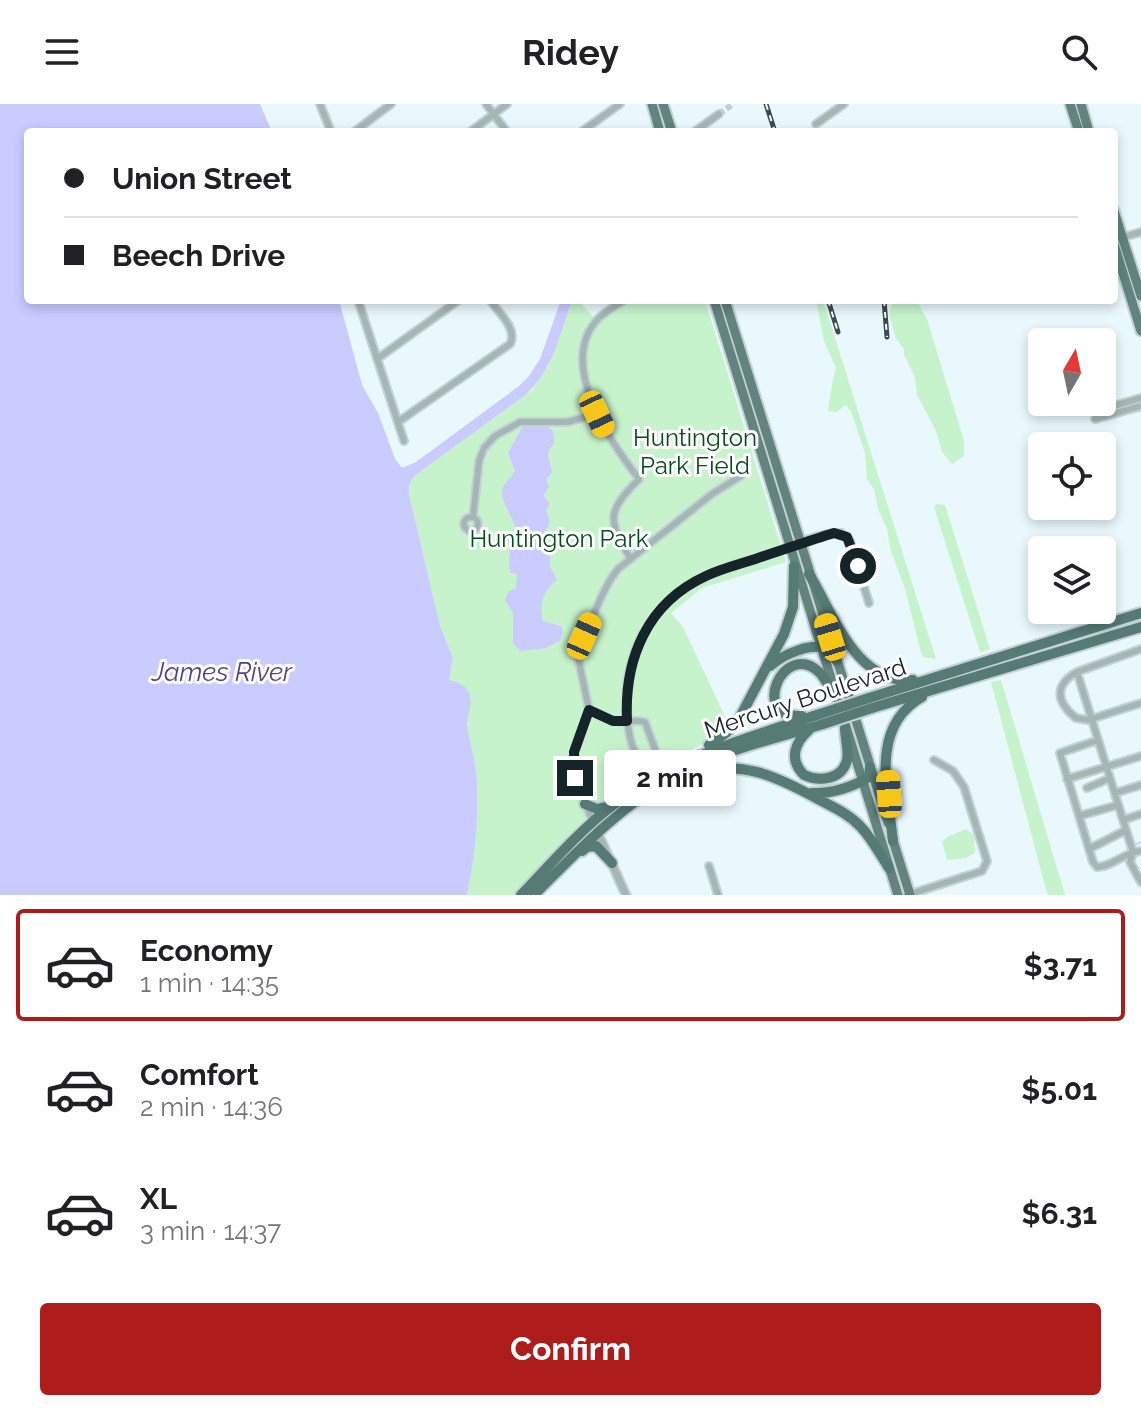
<!DOCTYPE html>
<html lang="en">
<head>
<meta charset="utf-8">
<style>
	:root { --surface:#fff; --page:#f2f2f2; --text:#202124; --muted:#757577; --line:#e0e0e0; --accent:#ad1b1b }
	body { margin:0; font-family:Raleway,sans-serif; background:var(--page); color:var(--text); height:100vh; display:flex; flex-direction:column; font-size:30px; white-space:nowrap }
	* { box-sizing:border-box; margin:0 }
	p { font-size:26px; color:var(--muted) }
	.icon { flex:none; width:44px; height:44px; fill:none; stroke:currentColor; stroke-width:2; stroke-linecap:round; stroke-linejoin:round }
	.map { position:relative; height:791px; overflow:hidden }
	.drawer { display:flex; flex-direction:column; background:var(--surface); flex:1 }
	.drawer>* { flex:none }
	.guide { position:absolute; left:24px; top:24px; width:1094px; height:176px; border-radius:8px; box-shadow:0 4px 12px #0003; display:grid; align-content:center; height:176px; padding:0 40px; background:var(--surface) }
	.needle { width:52px; rotate:9deg }
	.fabs { position:absolute; left:1028px; top:224px; display:grid; gap:16px }
	.fabs a { display:grid; place-items:center; width:88px; height:88px; border-radius:8px; background:var(--surface); box-shadow:0 4px 12px #0003; font-size:40px }
	.end { position:absolute; width:36px; height:36px; margin:-18px; border:10px solid #142429; background:#fff; box-shadow:0 0 0 4px #fff }
	.from { border-radius:50% }
	.bubble { position:absolute; height:56px; border-radius:8px; background:var(--surface); box-shadow:0 4px 12px #0003; font-size:26px; font-weight:700; line-height:56px; text-align:center }
	.car { position:absolute; width:24px; height:48px; margin:-24px -12px; border-radius:10px; box-shadow:0 0 6px 2px #0007; background:linear-gradient(#f5c518 24%,#345 0 40%,#f5c518 0 76%,#345 0 86%,#f5c518 0) }
	.guide b { display:flex; align-items:center; gap:28px; height:76px; font-size:30px }
	.guide b+b { border-top:2px solid var(--line) }
	.guide i { width:20px; height:20px; background:var(--text) }
	ul { padding:14px 0 0; list-style:none }
	li { display:flex; align-items:center; gap:24px; height:112px; margin:0 16px 12px; padding:0 24px; border:4px solid transparent; border-radius:8px }
	li div { flex:1 }
	li b { display:block; font-size:30px }
	li em { font-style:normal; font-weight:700 }
	li.on { border-color:var(--accent) }
	li>.icon { width:72px; height:72px; stroke-width:1.5 }
	.cta { display:flex; gap:16px; margin-top:auto; padding:16px 40px }
	.cta a { flex:1; height:92px; border-radius:8px; background:var(--accent); color:#fff; font-size:32px; font-weight:700; line-height:92px; text-align:center }
	header { display:flex; justify-content:space-between; align-items:center; height:104px; padding:0 40px; background:var(--surface); font-size:36px; font-weight:700 }
	.map>svg:first-child { display:block }
	.green { fill:#c7f3cc }
	.water { fill:#cacbff }
	.lines { fill:none; stroke-linecap:round; stroke-linejoin:round }
	.stream { stroke:#cacbff; stroke-width:2 }
	.minor-tunnel { stroke:#beced3; stroke-width:6; stroke-dasharray:6 3; stroke-linecap:butt }
	.minor-casing { stroke:#c2d2d7; stroke-width:10 }
	.tertiary-casing { stroke:#c2d2d7; stroke-width:11 }
	.primary-casing { stroke:#c2d2d7; stroke-width:13 }
	.trunk-casing { stroke:#c2d2d7; stroke-width:14 }
	.minor { stroke:#a5b7b4; stroke-width:6 }
	.tertiary { stroke:#a5b7b4; stroke-width:7 }
	.primary { stroke:#62847d; stroke-width:9 }
	.trunk { stroke:#567a74; stroke-width:10 }
	.rail-casing { stroke:#3b4b50; stroke-width:5 }
	.rail { stroke:#fff; stroke-width:2; stroke-dasharray:6; stroke-linecap:butt }
	.trunk-bridge-casing { stroke:#c2d2d7; stroke-width:14; stroke-linecap:butt }
	.trunk-bridge { stroke:#567a74; stroke-width:10 }
	.route { stroke:#142429; stroke-width:10 }
	.labels { text-anchor:middle; dominant-baseline:central; stroke-width:6; stroke-linejoin:round; paint-order:stroke }
	.park-label { font-size:24px; fill:#044b1a; stroke:#fff }
	.street-label { font-size:24px; fill:#142429; stroke:#fff }
	.water-label { font-size:26px; font-style:italic; fill:#4a4585; stroke:#fff }
</style>
</head>
<body>
<header><svg class="icon" aria-label="menu" viewBox="0 0 24 24"><path d="M4 6h16M4 12h16M4 18h16"/></svg>Ridey<svg class="icon" aria-label="search" viewBox="0 0 24 24"><circle cx="10" cy="10" r="6"/><path d="M15 15l6 6"/></svg></header>
<div class="map">
<svg width="1141" height="791" viewBox="0 0 1141 791">
	<rect width="100%" height="100%" fill="#e8f8fd"/>
	<path class="green" d="M 572,196 L 578,196 L 594,214 L 619,196 L 705,196 L 786,458 L 702,484 L 671,509 L 683,523 L 729,621 C 694,649 651,664 614,691 C 579,716 544,760 514,791 L 467,791 C 474,751 480,708 476,668 C 475,652 467,634 467,619 C 467,608 470,601 469,589 L 459,580 L 449,577 L 453,554 L 440,522 L 409,390 C 409,378 412,374 421,366 L 532,286 L 549,261 Z
		M 816,196 L 823,196 L 824,199 L 936,555 L 923,553 L 921,549 L 905,485 L 891,447 L 887,425 L 878,405 L 874,385 L 867,375 L 865,349 L 851,307 L 845,301 L 837,308 L 828,307 C 830,294 832,278 836,264 L 824,237 Z
		M 893,196 L 916,196 L 927,215 L 964,337 L 964,352 L 952,360 L 942,348 L 936,327 L 917,291 L 915,274 L 904,251 L 904,245 L 896,235 L 889,210 Z
		M 937,400 L 945,401 L 990,545 L 980,548 L 934,403 Z
		M 1001,576 L 1065,791 L 1048,791 L 1045,782 L 991,578 Z
		M 966,725 L 974,731 L 975,749 L 966,754 L 947,756 L 942,738 L 947,733 Z"/>
	<path class="water" d="M 0,0 L 260,0 L 272,28 L 28,28 L 28,196 L 339,196 L 362,281 L 378,309 L 395,355 L 402,364 L 416,358 L 519,282 L 529,272 L 540,255 L 561,196 L 572,196 C 560,229 553,268 524,292 L 418,369 C 411,375 408,381 409,390 L 440,522 L 453,554 L 449,576 C 456,578 466,580 469,589 C 473,599 468,609 467,619 C 467,629 475,654 476,668 C 480,708 475,752 467,791 L 0,791 Z
		M 527,320 L 548,323 L 553,327 L 554,340 C 543,350 551,357 552,368 L 546,376 L 549,383 L 543,391 L 550,400 L 546,407 C 554,425 545,423 540,437 L 541,442 L 550,453 L 550,463 L 557,476 C 543,487 539,499 543,517 L 561,522 L 563,528 L 560,537 L 546,544 L 521,547 L 513,540 L 513,509 L 505,496 L 508,488 L 516,484 L 517,470 L 511,469 C 506,457 514,449 506,435 L 516,426 C 514,413 498,396 503,383 C 505,377 512,373 515,367 L 508,349 L 523,322 Z"/>
	<g class="lines">
		<path class="stream" d="M 1127,682 L 1141,677
			M 1137,740 L 1141,738"/>
		<path class="minor-tunnel" d="M 719,10 L 733,0"/>
		<g class="minor-casing">
			<path id="minor" d="M 320,0 L 331,28
				M 486,0 L 507,28
				M 816,20 L 844,0
				M 354,28 L 391,0
				M 470,28 L 507,0
				M 581,28 L 620,0
				M 694,28 L 719,10
				M 1114,136 L 1141,128
				M 358,196 L 404,337
				M 624,196 C 616,202 606,207 599,214 C 555,258 611,339 639,375 C 607,408 607,414 630,454
				M 377,255 L 459,196
				M 1093,308 L 1141,294
				M 1095,315 L 1141,302
				M 398,318 L 510,240 C 518,225 499,209 490,196
				M464 420a7 7 0 1 1 14 0a7 7 0 1 1-14 0Z
				M 473,413 L 479,357 L 484,344 L 495,332 L 520,318 L 567,318 L 597,310
				M 1141,545 L 1077,568 L 1133,748 L 1130,758 L 1141,778
				M 1077,568 C 1054,581 1056,598 1076,614 L 1088,616 L 1141,599
				M 589,606 C 599,608 605,616 616,617 C 626,619 635,615 645,618 L 655,645 L 652,657 L 643,657 C 629,647 628,623 627,606 C 623,549 653,496 706,472 C 726,463 749,457 770,450 C 791,443 818,428 841,429 L 850,437 L 869,499
				M 1098,636 L 1060,649 L 1093,758 L 1097,763 C 1112,763 1125,748 1141,747
				M 1067,675 L 1141,652
				M 1087,684 L 1110,674
				M 1115,689 L 1141,681
				M 1079,712 L 1118,701
				M 1123,716 L 1141,710
				M 593,718 L 576,679 L 573,664 L 574,648 L 589,606 L 576,543 C 594,519 599,488 618,465 L 712,390 L 741,372
				M 1089,745 L 1126,726
				M 709,762 L 718,791
				M 907,791 L 982,767 L 987,757 L 964,683 L 953,667 L 934,656"/>
		</g>
		<g class="tertiary-casing">
			<path id="tertiary" d="M 597,727 L 626,791"/>
		</g>
		<g class="primary-casing">
			<path id="primary" d="M 652,0 L 660,28
				M 663,0 L 672,28
				M 1070,0 L 1079,28
				M 1081,0 L 1089,28
				M 1114,107 L 1141,192
				M 1114,140 L 1141,227
				M 714,196 L 898,791
				M 725,196 L 888,719
				M 892,733 L 910,791"/>
		</g>
		<g class="trunk-casing">
			<path id="trunk" d="M 809,470 C 834,510 855,580 913,576
				M 770,562 C 784,550 811,538 829,545 L 837,557
				M 869,594 L 1141,509
				M 872,604 L 1141,523
				M 802,612 C 748,615 784,535 819,568 C 825,574 829,583 834,590
				M 809,626 C 794,639 789,656 804,671 C 819,678 842,676 847,656 C 849,647 845,634 845,624
				M 709,641 L 726,629 L 739,615 L 784,530 L 793,503 L 794,462
				M 693,668 C 744,657 774,671 818,695 C 833,703 849,710 861,723 C 872,735 880,750 889,764
				M 812,689 C 831,690 853,683 869,673 L 870,663
				M 585,700 L 597,705 L 610,702
				M 893,737 C 888,688 869,623 922,593
				M 582,747 L 587,743 L 596,742 L 612,759
				M 521,791 C 551,760 579,727 613,701 C 676,653 747,634 820,610
				M 534,791 C 578,747 619,703 673,673 C 720,647 773,635 823,620"/>
		</g>
		<use href="#minor" class="minor"/>
		<use href="#tertiary" class="tertiary"/>
		<use href="#primary" class="primary"/>
		<use href="#trunk" class="trunk"/>
		<g class="rail-casing">
			<path id="rail" d="M 766,0 L 775,28
				M 828,196 L 838,228
				M 884,196 L 887,233"/>
		</g>
		<use href="#rail" class="rail"/>
		<g class="trunk-bridge-casing">
			<path id="trunk-bridge" d="M 820,610 L 869,594
				M 823,620 L 872,604"/>
		</g>
		<use href="#trunk-bridge" class="trunk-bridge"/>
	</g>
	<g class="lines">
		<path class="route" d="M 575,674 L 574,648 L 589,606 L 613,617 L 627,617 C 624,555 647,499 706,472 C 723,464 741,460 758,454 C 783,446 808,437 834,429 L 847,433 L 858,462"/>
	</g>
	<g class="labels">
		<g class="park-label">
			<text x="695" y="333">Huntington<tspan x="695" dy="28">Park Field</tspan></text>
			<text x="559" y="434">Huntington Park</text>
		</g>
		<g class="street-label">
			<text transform="translate(805 594) rotate(-18)">Mercury Boulevard</text>
		</g>
		<g class="water-label">
			<text x="222" y="568">James River</text>
		</g>
	</g>
</svg>
<div class="fabs">
<a><svg class="needle" viewBox="-14 -14 28 28"><path d="M0-13l5 13h-10z" fill="#e53935"/><path d="M0 13l5-13h-10z" fill="#757577"/></svg></a>
<a><svg class="icon" aria-label="locate" viewBox="0 0 24 24"><circle cx="12" cy="12" r="6"/><path d="M12 2v4M12 18v4M2 12h4M18 12h4"/></svg></a>
<a><svg class="icon" aria-label="layers" viewBox="0 0 24 24"><path d="M12 4l9 5-9 5-9-5zM3 14l9 5 9-5"/></svg></a>
</div>
<i class="end from" style="left:858px;top:462px"></i>
<i class="end" style="left:575px;top:674px"></i>
<div class="bubble" style="left:604px;top:646px;width:132px">2 min</div>
<i class="car" style="left:597px;top:310px;rotate:155deg"></i>
<i class="car" style="left:584px;top:532px;rotate:24deg"></i>
<i class="car" style="left:830px;top:533px;rotate:343deg"></i>
<i class="car" style="left:889px;top:690px;rotate:356deg"></i>
<div class="guide">
<b><i class="from"></i>Union Street</b>
<b><i></i>Beech Drive</b>
</div>
</div>
<section class="drawer">
<ul>
<li class="on"><svg class="icon" aria-label="car" viewBox="0 0 24 24"><path d="M5 17H2v-5l4-1 3-4h7l3 4 3 1v5h-3M9 17h6M6 11h13"/><circle cx="7" cy="17" r="2"/><circle cx="17" cy="17" r="2"/></svg><div><b>Economy</b><p>1 min · 14:35</p></div><em>$3.71</em></li>
<li><svg class="icon" aria-label="car" viewBox="0 0 24 24"><path d="M5 17H2v-5l4-1 3-4h7l3 4 3 1v5h-3M9 17h6M6 11h13"/><circle cx="7" cy="17" r="2"/><circle cx="17" cy="17" r="2"/></svg><div><b>Comfort</b><p>2 min · 14:36</p></div><em>$5.01</em></li>
<li><svg class="icon" aria-label="car" viewBox="0 0 24 24"><path d="M5 17H2v-5l4-1 3-4h7l3 4 3 1v5h-3M9 17h6M6 11h13"/><circle cx="7" cy="17" r="2"/><circle cx="17" cy="17" r="2"/></svg><div><b>XL</b><p>3 min · 14:37</p></div><em>$6.31</em></li>
</ul>
<div class="cta"><a>Confirm</a></div>
</section>
</body>
</html>
